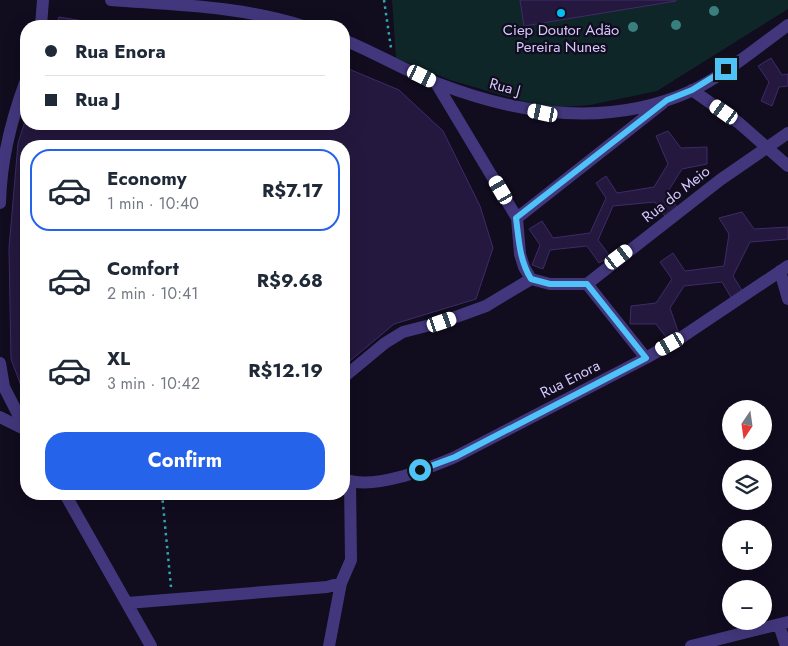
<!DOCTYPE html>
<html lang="en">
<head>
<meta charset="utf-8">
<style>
	:root { --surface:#fff; --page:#f2f2f3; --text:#1f2937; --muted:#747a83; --line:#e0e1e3; --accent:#2563eb }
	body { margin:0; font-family:Jost,sans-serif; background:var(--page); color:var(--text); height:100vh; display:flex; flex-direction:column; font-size:19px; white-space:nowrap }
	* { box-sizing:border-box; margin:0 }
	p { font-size:16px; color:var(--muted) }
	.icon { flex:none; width:28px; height:28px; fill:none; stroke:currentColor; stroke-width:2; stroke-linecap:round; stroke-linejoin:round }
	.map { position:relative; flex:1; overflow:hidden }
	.side { position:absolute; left:20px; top:140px; width:330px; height:360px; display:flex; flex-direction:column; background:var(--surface); border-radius:20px; box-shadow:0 5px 20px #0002 }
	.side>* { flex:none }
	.guide { position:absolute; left:20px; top:20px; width:330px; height:110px; border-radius:20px; box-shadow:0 5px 20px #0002; display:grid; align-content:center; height:110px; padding:0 25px; background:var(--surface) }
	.needle { width:32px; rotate:193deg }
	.tools { position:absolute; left:722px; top:400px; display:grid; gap:10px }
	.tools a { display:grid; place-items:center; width:50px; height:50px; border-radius:50%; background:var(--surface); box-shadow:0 5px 20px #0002; font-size:25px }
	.end { position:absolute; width:22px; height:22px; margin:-11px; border:6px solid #4fc3f7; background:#111; box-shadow:0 0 0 2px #111 }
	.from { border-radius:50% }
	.car { position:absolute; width:15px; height:30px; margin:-15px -8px; border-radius:6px; box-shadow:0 0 4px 1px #0007; background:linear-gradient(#fff 24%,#345 0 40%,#fff 0 76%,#345 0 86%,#fff 0) }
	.guide b { display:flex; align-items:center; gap:18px; height:48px; font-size:19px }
	.guide b+b { border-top:1px solid var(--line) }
	.guide i { width:12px; height:12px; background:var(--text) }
	ul { padding:9px 0 0; list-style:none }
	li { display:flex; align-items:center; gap:15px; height:82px; margin:0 10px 8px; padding:0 15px; border:2px solid transparent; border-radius:20px }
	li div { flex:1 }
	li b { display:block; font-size:19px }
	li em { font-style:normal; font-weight:700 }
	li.selected { border-color:var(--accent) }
	li>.icon { width:45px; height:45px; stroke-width:1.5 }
	.button { display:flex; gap:10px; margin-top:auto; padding:10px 25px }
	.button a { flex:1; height:58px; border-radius:20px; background:var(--accent); color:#fff; font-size:20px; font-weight:700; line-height:58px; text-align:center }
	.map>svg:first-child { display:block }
	.green { fill:#0f2628 }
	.building { fill:#24183e; stroke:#3e2b6a }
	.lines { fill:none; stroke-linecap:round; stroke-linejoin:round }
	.path { stroke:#2ea7ae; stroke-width:2.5; stroke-dasharray:2.5 4; stroke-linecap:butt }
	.minor { stroke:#42377c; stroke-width:12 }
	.tree { fill:#387f7d }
	.route { stroke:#4fc3f7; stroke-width:6 }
	.poi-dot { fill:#03bef1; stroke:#110c1e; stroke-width:2 }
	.labels { text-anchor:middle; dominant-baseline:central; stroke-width:4.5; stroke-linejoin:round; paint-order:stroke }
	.poi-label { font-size:15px; fill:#d5c9fe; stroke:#110c1e }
	.street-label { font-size:15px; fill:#d5c9fe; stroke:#110c1e }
</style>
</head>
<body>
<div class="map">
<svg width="788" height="646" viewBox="0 0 788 646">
	<rect width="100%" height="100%" fill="#110c1e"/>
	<path class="green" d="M 392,0 L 788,0 L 788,9 L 657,91 L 590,105 L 563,107 L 536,105 L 450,80 L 396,58 Z"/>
	<path class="building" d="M 520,0 L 676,0 L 676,1 L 524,26 Z
		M 59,17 L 113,26 L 56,26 Z
		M 771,58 L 782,75 L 788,74 L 788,86 L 779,87 L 772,106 L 761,101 L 769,82 L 758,66 Z
		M 344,67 L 399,90 L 443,131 L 480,206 L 493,248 L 476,299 L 394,324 L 344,366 L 344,146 L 26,146 L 26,399 L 11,359 L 9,248 L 18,143 L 26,118 L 26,124 L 344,124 Z
		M 668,131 L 681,148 L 707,147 L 707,164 L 682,169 L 667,193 L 679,210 L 667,219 L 655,202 L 613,206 L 598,240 L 610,256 L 599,263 L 587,246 L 550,250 L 543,269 L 532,265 L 540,245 L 529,229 L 542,221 L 553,238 L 590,233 L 606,198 L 596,183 L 606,176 L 617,193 L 654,187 L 668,164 L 656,136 Z
		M 742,212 L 754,229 L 788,227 L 788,239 L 750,242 L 733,276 L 743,292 L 732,299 L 722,282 L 684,286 L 670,308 L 680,337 L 669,341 L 656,324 L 630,324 L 631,306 L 656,303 L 672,279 L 660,262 L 673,253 L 685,271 L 724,266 L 729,234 L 719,218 Z"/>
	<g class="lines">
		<path class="path" d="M 384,0 L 391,48
			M 162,494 L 171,587"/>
		<path class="minor" d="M 111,0 C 176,5 240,6 303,26
			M 41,26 L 43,0
			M 344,40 C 376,53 405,71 437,83 C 519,115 608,128 691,91 C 723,76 759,46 788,25
			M 436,83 L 517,218 L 520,254 L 524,267 L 531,279 L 550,284 L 587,284 L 646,358
			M 692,90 L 739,123 L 788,166
			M 0,203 C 1,160 11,120 26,80
			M 517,218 L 663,103
			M 780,271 L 788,299
			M 587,284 L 720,180 L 788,133
			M 0,363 L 4,387 L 26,430
			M 344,377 L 385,343 L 403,332 L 442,322 L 486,306 L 531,279
			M 0,417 L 26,430
			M 344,479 C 374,491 426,469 455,457 L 646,358 L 682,337 L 788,266
			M 65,494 L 151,646
			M 127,603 L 327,587 L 341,583
			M 779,625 L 786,646
			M 329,646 L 341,583 L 351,560 L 350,482
			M 691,646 L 788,622"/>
	</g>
	<g class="tree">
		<circle cx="714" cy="11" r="5"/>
		<circle cx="676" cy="25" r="5"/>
		<circle cx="633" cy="27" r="5"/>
	</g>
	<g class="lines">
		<path class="route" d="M 420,470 L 455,457 L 646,358 L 587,284 L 550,284 L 531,279 C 519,259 519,240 516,218 L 667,100 L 692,90 L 726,69"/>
	</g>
	<circle class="poi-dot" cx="561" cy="13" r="5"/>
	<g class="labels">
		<g class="poi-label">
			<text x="561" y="30">Ciep Doutor Adão<tspan x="561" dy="17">Pereira Nunes</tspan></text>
		</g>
		<g class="street-label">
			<text transform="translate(505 87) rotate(15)">Rua J</text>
			<text transform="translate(676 194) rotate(-38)">Rua do Meio</text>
			<text transform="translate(570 379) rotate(-27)">Rua Enora</text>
		</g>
	</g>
</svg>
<div class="tools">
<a><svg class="needle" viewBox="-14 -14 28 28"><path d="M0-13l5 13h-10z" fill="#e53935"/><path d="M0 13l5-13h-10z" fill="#747a83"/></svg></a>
<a><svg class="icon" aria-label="layers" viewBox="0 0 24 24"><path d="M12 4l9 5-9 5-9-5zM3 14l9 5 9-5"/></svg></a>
<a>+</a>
<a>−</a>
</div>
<i class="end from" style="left:420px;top:470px"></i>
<i class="end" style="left:726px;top:69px"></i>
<i class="car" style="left:422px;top:76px;rotate:116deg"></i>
<i class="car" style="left:724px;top:112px;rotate:305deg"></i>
<i class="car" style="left:543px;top:113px;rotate:282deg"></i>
<i class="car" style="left:501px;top:190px;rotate:330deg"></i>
<i class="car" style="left:619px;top:257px;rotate:53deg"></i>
<i class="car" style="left:442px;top:322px;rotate:71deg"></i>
<i class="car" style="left:670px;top:344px;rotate:240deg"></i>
<div class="guide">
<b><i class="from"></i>Rua Enora</b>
<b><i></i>Rua J</b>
</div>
<section class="side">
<ul>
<li class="selected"><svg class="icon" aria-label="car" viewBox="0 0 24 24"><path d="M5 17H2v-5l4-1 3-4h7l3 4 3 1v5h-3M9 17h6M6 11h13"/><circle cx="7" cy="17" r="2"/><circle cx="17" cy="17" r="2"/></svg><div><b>Economy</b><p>1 min · 10:40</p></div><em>R$7.17</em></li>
<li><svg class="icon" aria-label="car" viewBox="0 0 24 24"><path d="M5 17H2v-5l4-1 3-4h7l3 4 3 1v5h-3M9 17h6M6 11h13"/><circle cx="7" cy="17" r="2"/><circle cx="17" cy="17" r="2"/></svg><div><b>Comfort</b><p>2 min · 10:41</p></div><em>R$9.68</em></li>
<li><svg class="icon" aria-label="car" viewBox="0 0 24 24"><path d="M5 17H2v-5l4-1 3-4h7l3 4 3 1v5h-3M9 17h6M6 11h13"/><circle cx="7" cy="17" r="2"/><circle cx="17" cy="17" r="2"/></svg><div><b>XL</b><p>3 min · 10:42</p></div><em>R$12.19</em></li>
</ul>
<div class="button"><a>Confirm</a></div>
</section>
</div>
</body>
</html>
